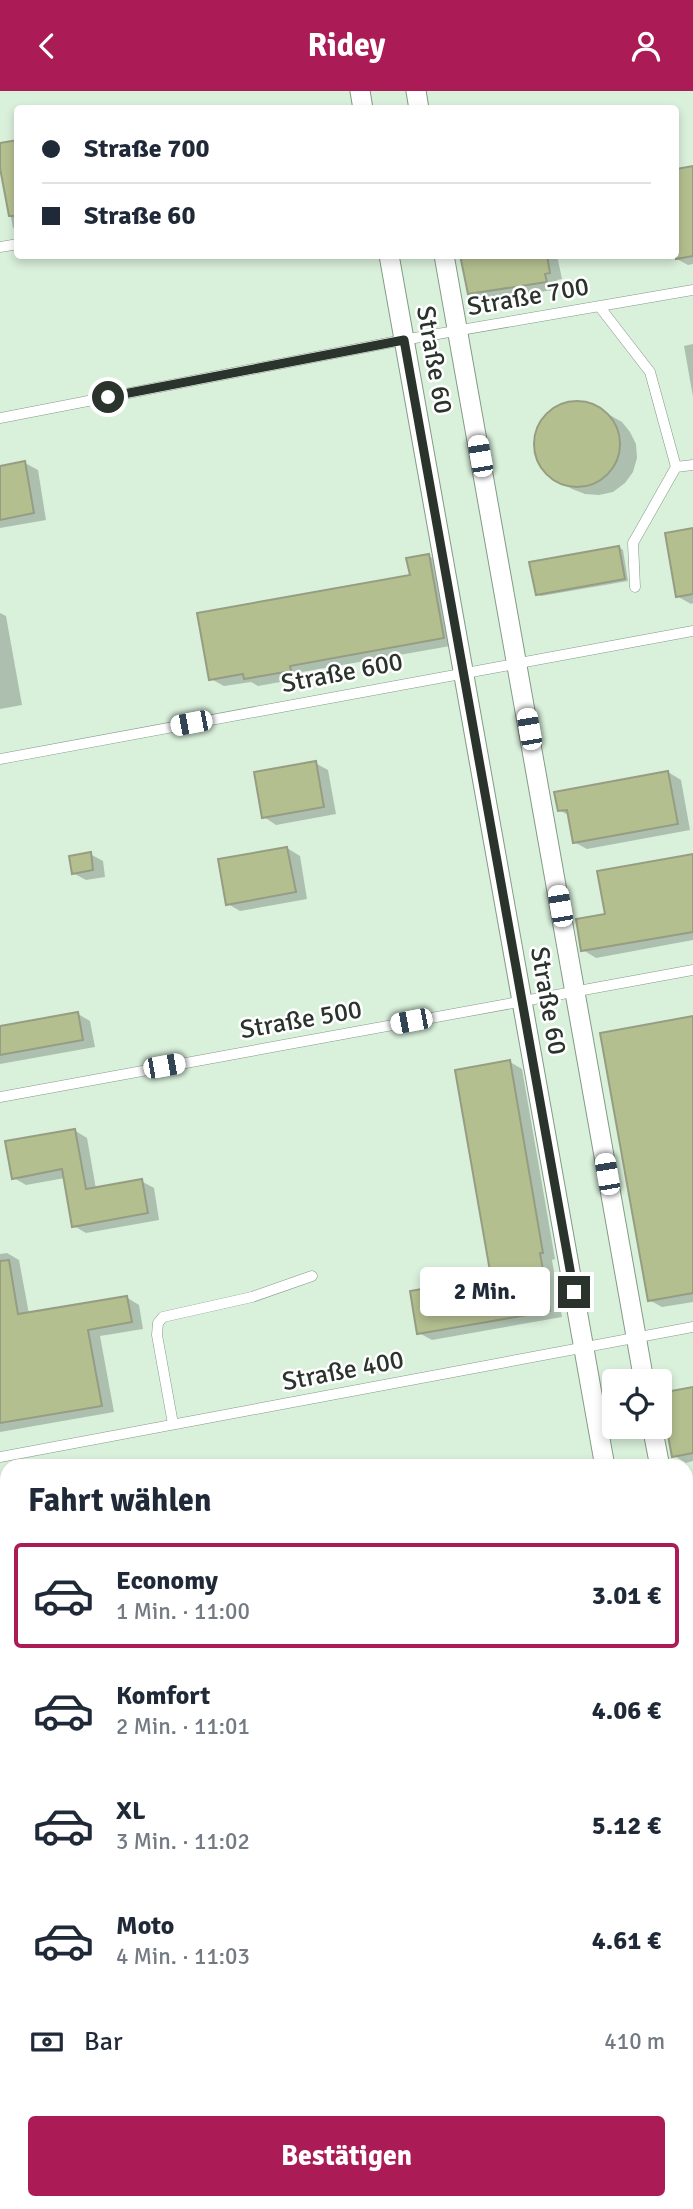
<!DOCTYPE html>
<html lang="de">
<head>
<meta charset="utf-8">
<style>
	:root { --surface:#fff; --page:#f2f2f3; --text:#1f2937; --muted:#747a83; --line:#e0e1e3; --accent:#ab1b55 }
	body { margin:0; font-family:Signika,sans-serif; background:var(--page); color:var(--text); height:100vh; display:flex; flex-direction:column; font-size:26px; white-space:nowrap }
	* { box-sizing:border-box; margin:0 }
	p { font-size:23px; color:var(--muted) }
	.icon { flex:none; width:38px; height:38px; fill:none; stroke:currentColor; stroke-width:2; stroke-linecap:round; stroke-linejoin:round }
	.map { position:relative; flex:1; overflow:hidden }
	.side { position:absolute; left:0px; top:1368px; width:693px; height:751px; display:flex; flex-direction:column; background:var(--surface); border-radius:21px 21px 0 0; box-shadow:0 4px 10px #0003 }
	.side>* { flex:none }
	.hud { position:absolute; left:14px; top:14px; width:665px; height:154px; border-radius:7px; box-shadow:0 4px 10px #0003; display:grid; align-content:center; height:154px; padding:0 28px; background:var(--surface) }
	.controls { position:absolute; left:602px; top:1278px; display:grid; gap:14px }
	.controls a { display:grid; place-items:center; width:70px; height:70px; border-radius:7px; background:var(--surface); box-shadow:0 4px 10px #0003; font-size:35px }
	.end { position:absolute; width:32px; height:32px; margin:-16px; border:9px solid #2b342c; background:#fff; box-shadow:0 0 0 4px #fff }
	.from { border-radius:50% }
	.bubble { position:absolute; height:49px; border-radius:7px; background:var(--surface); box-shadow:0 4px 10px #0003; font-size:23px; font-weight:800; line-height:49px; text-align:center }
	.car { position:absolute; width:21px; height:42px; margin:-21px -10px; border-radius:9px; box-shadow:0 0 5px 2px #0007; background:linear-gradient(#fff 24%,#345 0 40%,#fff 0 76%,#345 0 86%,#fff 0) }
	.hud b { display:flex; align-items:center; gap:24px; height:66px; font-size:26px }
	.hud b+b { border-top:2px solid var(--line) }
	.hud i { width:18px; height:18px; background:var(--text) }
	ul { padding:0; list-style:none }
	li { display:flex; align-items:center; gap:21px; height:105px; margin:0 14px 10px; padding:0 14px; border:4px solid transparent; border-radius:7px }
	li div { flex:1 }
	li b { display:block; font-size:26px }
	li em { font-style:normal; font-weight:800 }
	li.current { border-color:var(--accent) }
	li>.icon { width:63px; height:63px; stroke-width:1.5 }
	h2 { padding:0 28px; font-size:32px; line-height:84px }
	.pay { display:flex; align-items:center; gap:18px; height:77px; padding:0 28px; font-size:26px }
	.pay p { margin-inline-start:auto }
	.action { display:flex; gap:14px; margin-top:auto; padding:14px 28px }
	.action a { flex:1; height:80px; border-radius:7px; background:var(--accent); color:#fff; font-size:28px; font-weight:800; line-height:80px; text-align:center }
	header { display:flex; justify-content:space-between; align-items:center; height:91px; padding:0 28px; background:var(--accent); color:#fff; font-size:32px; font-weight:800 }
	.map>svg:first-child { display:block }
	.shadow { fill:#0003 }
	.building { fill:#b4bf90; stroke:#969d83; stroke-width:2 }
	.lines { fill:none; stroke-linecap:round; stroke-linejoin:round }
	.lane-casing { stroke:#849986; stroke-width:11 }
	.street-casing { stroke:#849986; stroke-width:21 }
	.lane { stroke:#fff; stroke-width:10 }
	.street { stroke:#fff; stroke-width:19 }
	.route { stroke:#2b342c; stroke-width:9 }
	.labels { text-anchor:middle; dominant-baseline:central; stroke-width:5; stroke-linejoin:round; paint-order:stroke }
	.street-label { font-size:26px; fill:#2b342c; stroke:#fff }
</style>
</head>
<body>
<header><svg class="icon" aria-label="back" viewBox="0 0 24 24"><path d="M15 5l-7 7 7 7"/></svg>Ridey<svg class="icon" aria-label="person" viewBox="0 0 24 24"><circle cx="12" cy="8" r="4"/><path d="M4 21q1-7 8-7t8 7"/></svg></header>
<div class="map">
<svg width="693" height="2118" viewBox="0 0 693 2118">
	<rect width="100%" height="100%" fill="#d9f0db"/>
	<path class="shadow" d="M 18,51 L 18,139 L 13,137 L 0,68 L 0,54 Z
		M 693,77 L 693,173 L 688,174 L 675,167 L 674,164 L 676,80 Z
		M 462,164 L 557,164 L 562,188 L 557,189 L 559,198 L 482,210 L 469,202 Z
		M 693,253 L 693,306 L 684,255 Z
		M 579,312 L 592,314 L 622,331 L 630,341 L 636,353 L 637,367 L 633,381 L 625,392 L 613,401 L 599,404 L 585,403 L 572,398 L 554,387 L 544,378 L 538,366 L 536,352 L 538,339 L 544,328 L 554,318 L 566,313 Z
		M 25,372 L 38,379 L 46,429 L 0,437 L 0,377 Z
		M 693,438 L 693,512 L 691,513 L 677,505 Z
		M 619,456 L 623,459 L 628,490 L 541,505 L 537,503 Z
		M 429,465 L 441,472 L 456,554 L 302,581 L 303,587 L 258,595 L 251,591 L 224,595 L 211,588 L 412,485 Z
		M 0,522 L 6,525 L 22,614 L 0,618 Z
		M 315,672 L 328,679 L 336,723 L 276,734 L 264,726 Z
		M 668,681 L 681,689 L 690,739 L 587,758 L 574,751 L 570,725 L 559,719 Z
		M 287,757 L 300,765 L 307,808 L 240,820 L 228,813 Z
		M 90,763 L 103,770 L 105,786 L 86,789 L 73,782 Z
		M 693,764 L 693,849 L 596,867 L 583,859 L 607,825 Z
		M 78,923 L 90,930 L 95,956 L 0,973 L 0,936 Z
		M 693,927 L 693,1211 L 662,1216 L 649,1209 Z
		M 510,971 L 522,978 L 555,1168 L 552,1169 L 562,1226 L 432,1249 L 419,1242 L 493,1188 Z
		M 74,1039 L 87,1047 L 96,1098 L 141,1090 L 154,1097 L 159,1129 L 86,1142 L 74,1135 L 65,1087 L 26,1094 L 14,1087 Z
		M 7,1162 L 19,1169 L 29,1223 L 126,1206 L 139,1214 L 143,1238 L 100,1245 L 114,1321 L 0,1341 L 0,1163 Z
		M 693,1298 L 693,1370 L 686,1372 L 673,1364 Z
		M 7,1420 L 7,1466 L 0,1467 L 0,1421 Z
		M 693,2035 L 693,2113 L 665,2118 L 233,2118 L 265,2112 L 686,2112 L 686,2037 Z"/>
	<path class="building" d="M 18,49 L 18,125 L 9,125 L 0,77 L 0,52 Z
		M 693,75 L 693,165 L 676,168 L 676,78 Z
		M 460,164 L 547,164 L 550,182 L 545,183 L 547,191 L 468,203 Z
		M534 353a43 43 0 1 1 86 0a43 43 0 1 1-86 0Z
		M 25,370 L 34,422 L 0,429 L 0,375 Z
		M 693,437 L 693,503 L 676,506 L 665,442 Z
		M 619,455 L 625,488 L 536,504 L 529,471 Z
		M 429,463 L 444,547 L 290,575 L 291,580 L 244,588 L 243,583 L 209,589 L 197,522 L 410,484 L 406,467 Z
		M 316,670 L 324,716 L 262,727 L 254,681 Z
		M 668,680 L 678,733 L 573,752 L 567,719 L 558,720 L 554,701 Z
		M 287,756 L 296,801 L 226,814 L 218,768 Z
		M 91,761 L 93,779 L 72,783 L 69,765 Z
		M 693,763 L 693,841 L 581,860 L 576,828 L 605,823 L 597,780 Z
		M 78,921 L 83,949 L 0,964 L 0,935 Z
		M 693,925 L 693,1202 L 648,1210 L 600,942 Z
		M 510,969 L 543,1162 L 540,1162 L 550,1220 L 417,1243 L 410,1200 L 491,1186 L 455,979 Z
		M 75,1038 L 86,1098 L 142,1088 L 148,1122 L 72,1136 L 62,1078 L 12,1088 L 5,1050 Z
		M 9,1169 L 18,1223 L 127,1205 L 132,1231 L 88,1239 L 102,1315 L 0,1332 L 0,1170 Z
		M 693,1296 L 693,1362 L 672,1366 L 660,1302 Z"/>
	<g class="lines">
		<g class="lane-casing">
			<path id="lane" d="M 0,156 L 18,153
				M 599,215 L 650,281 L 676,376 L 693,374
				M 0,327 L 403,249 L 693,199
				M 635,496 L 633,452 L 676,376
				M 0,668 L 693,540
				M 0,1006 L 693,879
				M 173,1333 L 157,1244 L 158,1232 L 163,1226 L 252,1206 L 312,1185
				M 0,1366 L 693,1236
				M 686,1609 L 693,1608
				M 0,1734 L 7,1733
				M 686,1979 L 693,1978
				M 0,2105 L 7,2104"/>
		</g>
		<g class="street-casing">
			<path id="street" d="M 360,0 L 363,18
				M 416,0 L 419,18
				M 389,164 L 605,1376
				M 444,164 L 644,1290
				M 652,1335 L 660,1376
				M 686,1520 L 693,1558
				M 686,1830 L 693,1869"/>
		</g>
		<use href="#lane" class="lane"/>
		<use href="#street" class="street"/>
	</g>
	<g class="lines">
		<path class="route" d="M 108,306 L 404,249 L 574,1201"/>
	</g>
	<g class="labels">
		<g class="street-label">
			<text transform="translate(528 206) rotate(-10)">Straße 700</text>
			<text transform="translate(434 269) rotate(80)">Straße 60</text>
			<text transform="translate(342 582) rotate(-11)">Straße 600</text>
			<text transform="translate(548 910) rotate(80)">Straße 60</text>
			<text transform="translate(301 929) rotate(-10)">Straße 500</text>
			<text transform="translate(343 1280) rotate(-11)">Straße 400</text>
		</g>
	</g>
</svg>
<div class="controls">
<a><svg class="icon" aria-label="locate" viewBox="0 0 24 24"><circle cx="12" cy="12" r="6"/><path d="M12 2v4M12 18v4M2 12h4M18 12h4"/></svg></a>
</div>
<i class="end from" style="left:108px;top:306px"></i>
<i class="end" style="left:574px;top:1201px"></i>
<div class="bubble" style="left:420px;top:1176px;width:130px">2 Min.</div>
<i class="car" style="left:480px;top:365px;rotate:350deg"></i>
<i class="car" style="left:191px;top:632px;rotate:259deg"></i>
<i class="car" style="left:529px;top:638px;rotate:350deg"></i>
<i class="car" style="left:560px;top:815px;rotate:350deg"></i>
<i class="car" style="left:411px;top:930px;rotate:259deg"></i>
<i class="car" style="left:164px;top:975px;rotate:80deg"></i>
<i class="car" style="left:607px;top:1083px;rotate:350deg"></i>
<div class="hud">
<b><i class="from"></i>Straße 700</b>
<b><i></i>Straße 60</b>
</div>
<section class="side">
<h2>Fahrt wählen</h2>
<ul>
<li class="current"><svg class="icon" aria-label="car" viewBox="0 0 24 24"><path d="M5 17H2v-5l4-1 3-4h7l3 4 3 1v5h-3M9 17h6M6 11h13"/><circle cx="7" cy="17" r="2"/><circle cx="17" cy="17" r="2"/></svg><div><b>Economy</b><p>1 Min. · 11:00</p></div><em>3.01 €</em></li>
<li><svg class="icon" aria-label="car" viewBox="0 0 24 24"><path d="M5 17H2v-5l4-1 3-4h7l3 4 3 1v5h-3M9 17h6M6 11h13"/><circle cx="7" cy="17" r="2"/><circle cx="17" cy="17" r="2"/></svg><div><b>Komfort</b><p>2 Min. · 11:01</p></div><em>4.06 €</em></li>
<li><svg class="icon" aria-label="car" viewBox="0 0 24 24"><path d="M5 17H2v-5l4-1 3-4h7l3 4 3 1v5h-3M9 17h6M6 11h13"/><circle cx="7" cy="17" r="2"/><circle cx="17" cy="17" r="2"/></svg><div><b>XL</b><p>3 Min. · 11:02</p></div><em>5.12 €</em></li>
<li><svg class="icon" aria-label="car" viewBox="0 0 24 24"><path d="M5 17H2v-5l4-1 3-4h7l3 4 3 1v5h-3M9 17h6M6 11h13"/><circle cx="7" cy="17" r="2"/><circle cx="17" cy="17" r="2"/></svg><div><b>Moto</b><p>4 Min. · 11:03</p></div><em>4.61 €</em></li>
</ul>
<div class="pay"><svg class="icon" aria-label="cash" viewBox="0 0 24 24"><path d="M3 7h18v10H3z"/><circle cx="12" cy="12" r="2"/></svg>Bar<p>410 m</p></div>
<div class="action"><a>Bestätigen</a></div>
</section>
</div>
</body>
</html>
